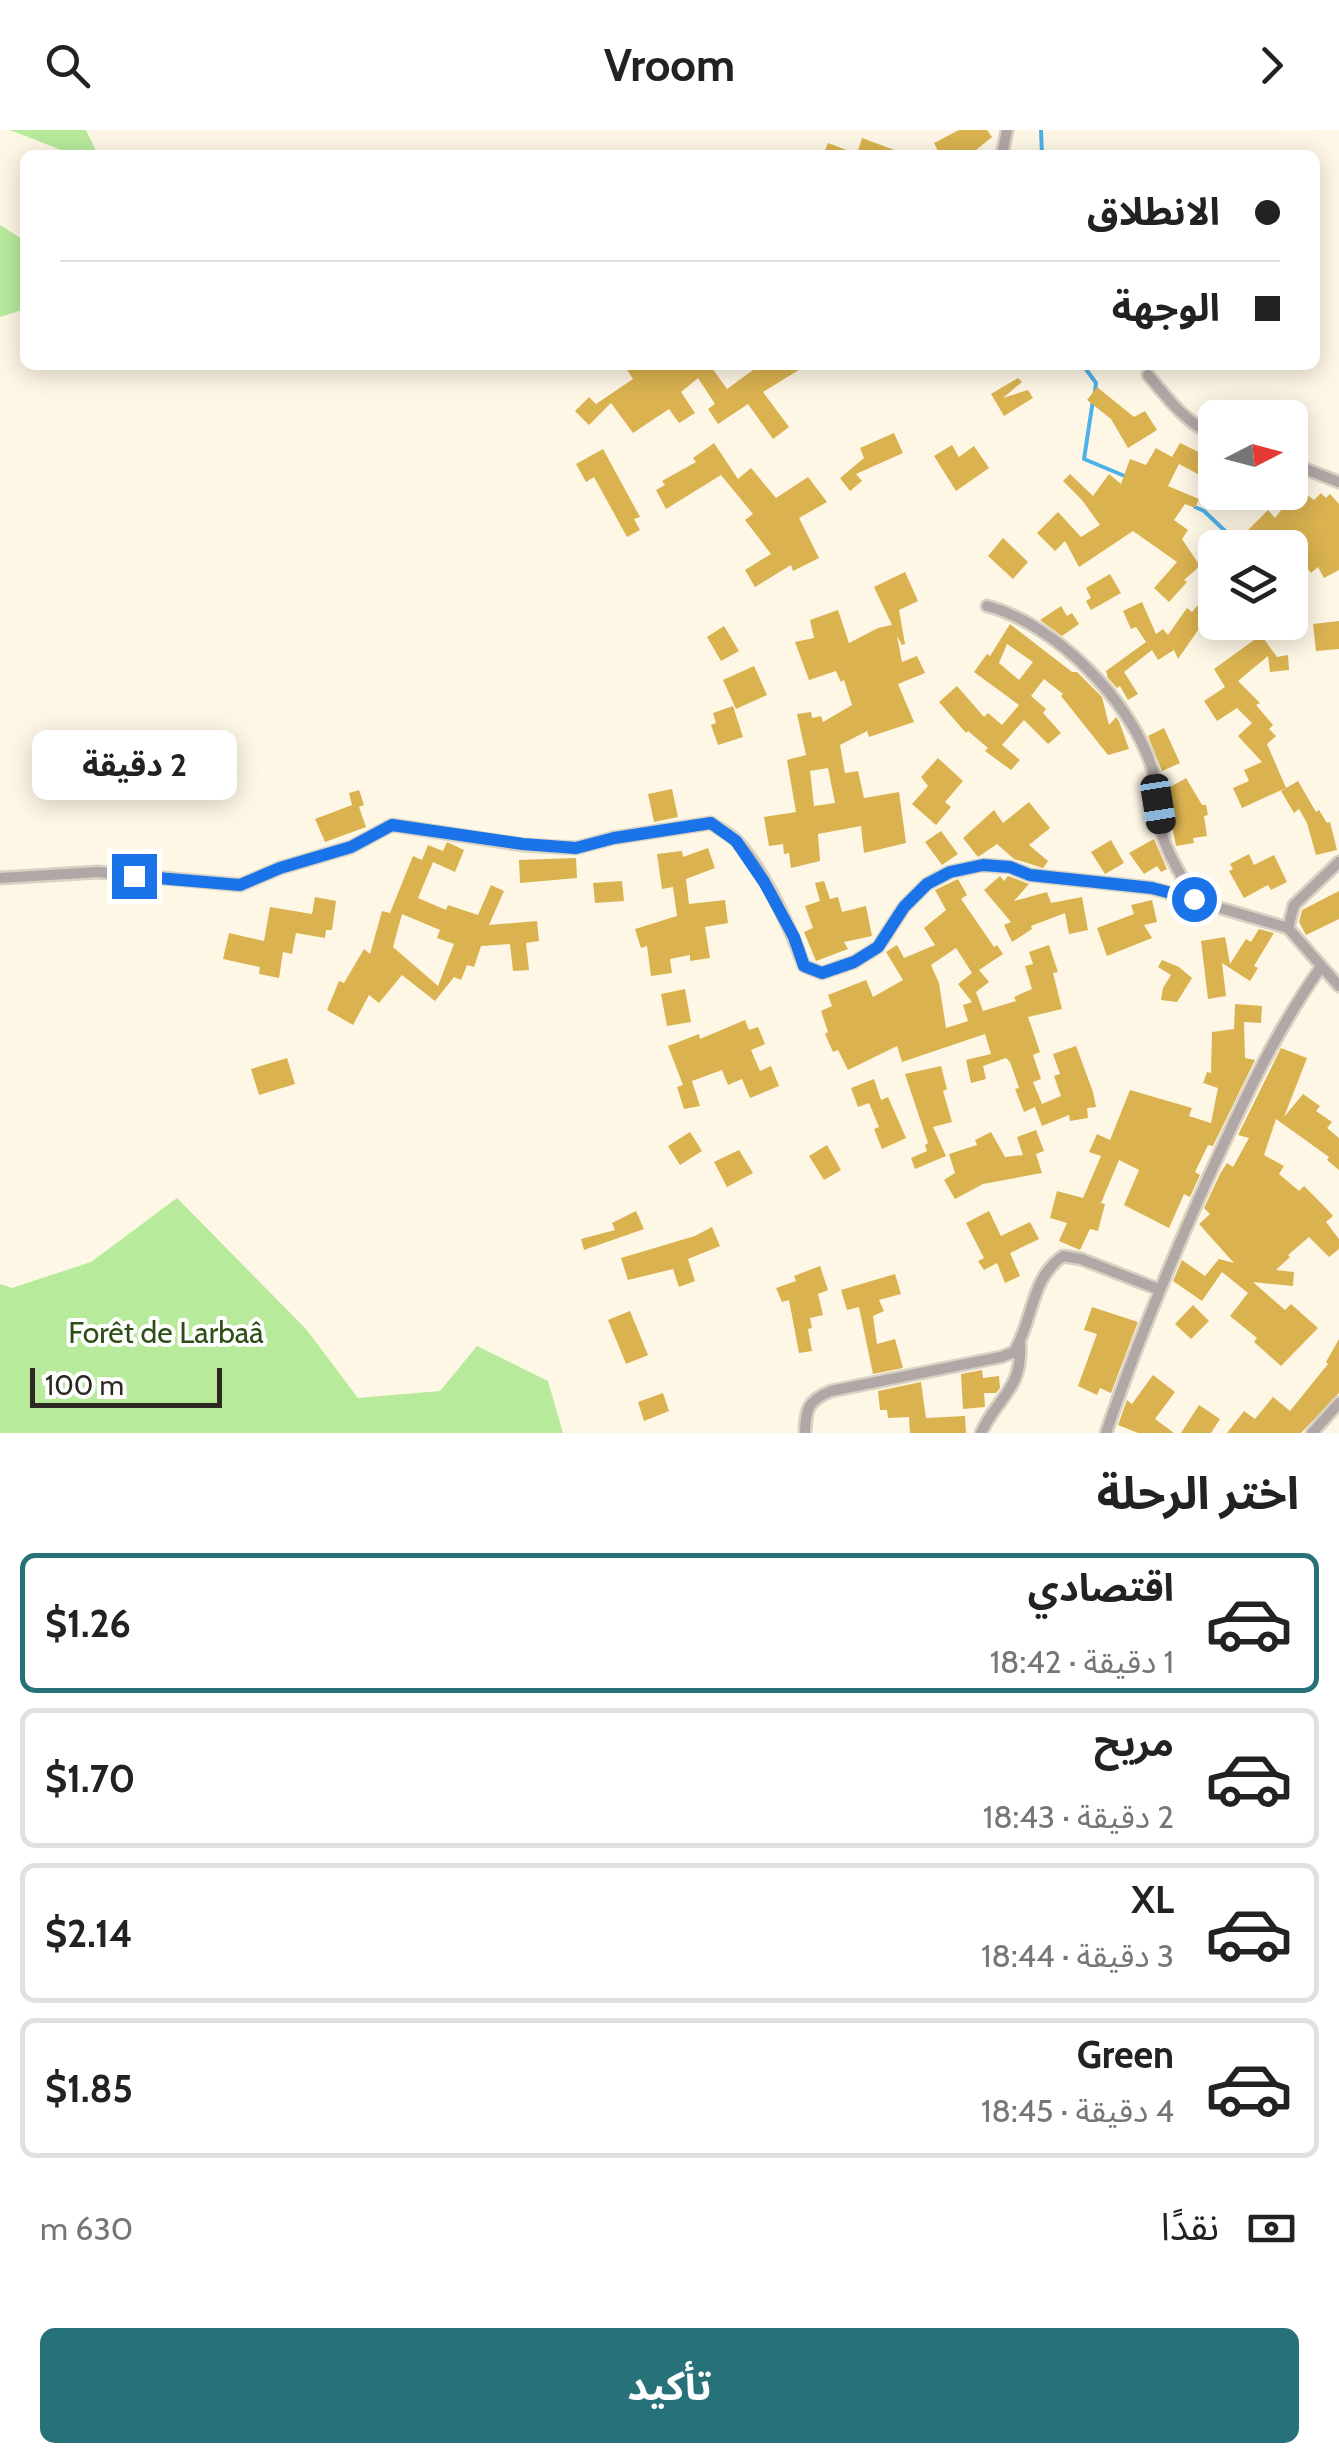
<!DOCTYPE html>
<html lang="ar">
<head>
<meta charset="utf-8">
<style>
	:root { --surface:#fff; --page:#f2f2f2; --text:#222; --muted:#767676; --line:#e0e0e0; --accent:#277178 }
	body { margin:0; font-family:Cabin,"Noto Sans Arabic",sans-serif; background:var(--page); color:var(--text); direction:rtl; height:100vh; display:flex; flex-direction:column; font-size:38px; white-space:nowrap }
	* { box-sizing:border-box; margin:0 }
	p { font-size:32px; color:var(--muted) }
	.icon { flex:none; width:55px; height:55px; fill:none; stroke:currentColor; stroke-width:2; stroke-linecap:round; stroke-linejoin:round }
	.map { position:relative; height:1303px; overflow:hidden; direction:ltr }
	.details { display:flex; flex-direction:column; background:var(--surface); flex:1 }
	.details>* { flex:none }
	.top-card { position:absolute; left:20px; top:20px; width:1300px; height:220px; border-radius:15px; box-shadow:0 5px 25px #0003; direction:rtl; display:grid; align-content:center; height:220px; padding:0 40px; background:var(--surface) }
	.needle { width:65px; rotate:84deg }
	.fabs { position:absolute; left:1198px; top:270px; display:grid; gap:20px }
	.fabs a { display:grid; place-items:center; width:110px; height:110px; border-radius:15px; background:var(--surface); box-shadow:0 5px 25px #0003; font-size:50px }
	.scale { position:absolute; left:30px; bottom:25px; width:192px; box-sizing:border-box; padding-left:10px; border:5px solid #2d2922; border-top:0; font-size:28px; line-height:35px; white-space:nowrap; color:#2d2922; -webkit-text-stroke:8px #fff; paint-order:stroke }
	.end { position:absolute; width:45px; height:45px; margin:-22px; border:12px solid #1a73e8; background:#fff; box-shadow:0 0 0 5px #fff }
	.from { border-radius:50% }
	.bubble { position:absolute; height:70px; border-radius:15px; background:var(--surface); box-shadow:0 5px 25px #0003; font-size:32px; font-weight:700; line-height:70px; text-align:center; direction:rtl }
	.car { position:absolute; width:30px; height:60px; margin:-30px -15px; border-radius:12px; box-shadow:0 0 8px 2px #0007; background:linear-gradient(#222 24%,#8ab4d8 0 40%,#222 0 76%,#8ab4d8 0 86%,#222 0) }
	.top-card b { display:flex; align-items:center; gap:35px; height:95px; font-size:38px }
	.top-card b+b { border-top:2px solid var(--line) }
	.top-card i { width:25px; height:25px; background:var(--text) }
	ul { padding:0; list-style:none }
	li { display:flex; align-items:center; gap:30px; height:140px; margin:0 20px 15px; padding:0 20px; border:5px solid var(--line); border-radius:15px }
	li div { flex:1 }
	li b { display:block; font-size:38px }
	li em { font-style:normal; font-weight:700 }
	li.on { border-color:var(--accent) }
	li>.icon { width:90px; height:90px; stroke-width:1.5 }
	h2 { padding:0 40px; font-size:45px; line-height:120px }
	.pay { display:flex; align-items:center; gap:25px; height:110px; padding:0 40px; font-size:38px }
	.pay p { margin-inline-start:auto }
	.action { display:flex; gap:20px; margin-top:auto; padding:20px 40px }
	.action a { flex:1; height:115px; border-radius:15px; background:var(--accent); color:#fff; font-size:40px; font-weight:700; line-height:115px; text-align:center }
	header { display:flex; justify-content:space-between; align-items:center; height:130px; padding:0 40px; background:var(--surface); font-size:45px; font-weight:700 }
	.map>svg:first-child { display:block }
	.green { fill:#b8ea9c }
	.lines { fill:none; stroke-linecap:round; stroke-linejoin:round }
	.stream { stroke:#4cb0e9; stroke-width:4 }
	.building { fill:#dab250; fill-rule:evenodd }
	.street-casing { stroke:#d8d2c3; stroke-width:15 }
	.street { stroke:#b2a7a7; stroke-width:10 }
	.route { stroke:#1a73e8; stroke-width:12 }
	.labels { text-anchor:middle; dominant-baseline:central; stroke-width:8; stroke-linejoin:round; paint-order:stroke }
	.park-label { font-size:30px; fill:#2d4e15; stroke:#fff }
</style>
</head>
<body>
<header><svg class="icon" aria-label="forward" viewBox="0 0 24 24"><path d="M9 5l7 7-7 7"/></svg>Vroom<svg class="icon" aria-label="search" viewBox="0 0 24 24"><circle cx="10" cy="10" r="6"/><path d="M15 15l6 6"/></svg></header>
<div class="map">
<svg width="1339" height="1303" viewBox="0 0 1339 1303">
	<rect width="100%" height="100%" fill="#fef7e6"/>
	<path class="green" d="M 10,0 L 86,0 L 98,25 L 74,25 Z
		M 0,95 L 25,111 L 25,179 L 0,187 Z
		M 177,1068 L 306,1199 L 358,1268 L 440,1261 L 477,1216 L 548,1251 L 563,1303 L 0,1303 L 0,1154 L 12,1158 L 91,1132 Z"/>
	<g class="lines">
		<path class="stream" d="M 1041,0 L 1042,25
			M 1083,235 L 1096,253 L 1095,261
			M 1093,270 L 1084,329 L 1127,347
			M 1195,377 L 1204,381 L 1243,418"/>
	</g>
	<path class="building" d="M 959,0 L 987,0 L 992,7 L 970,25 L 940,25 L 934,13 Z
		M 862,8 L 905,24 L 904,25 L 823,25 L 828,13 L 857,24 Z
		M 624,235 L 710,235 L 727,259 L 760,235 L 807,235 L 763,262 L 789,297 L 773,309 L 748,274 L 718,294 L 708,279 L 715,274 L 698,248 L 681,262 L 695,283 L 679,293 L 669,279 L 633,303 L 611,273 L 589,295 L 575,281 L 589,267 L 596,274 L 633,249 Z
		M 1018,248 L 1022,252 L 1003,268 L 1028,260 L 1033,268 L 1004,286 L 991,264 Z
		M 1097,257 L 1134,287 L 1145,281 L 1157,300 L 1128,318 L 1111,289 L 1087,270 Z
		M 894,303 L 903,323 L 856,344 L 862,351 L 850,361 L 840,348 L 864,328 L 860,318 Z
		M 714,313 L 738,349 L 751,338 L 776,368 L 808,347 L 827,372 L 799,388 L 819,428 L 793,441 L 791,435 L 755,457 L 745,440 L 771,424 L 745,390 L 753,384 L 721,345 L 666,379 L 656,360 L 665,355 L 662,351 L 696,332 L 693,328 Z
		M 1180,313 L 1215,330 L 1215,339 L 1209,350 L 1179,334 L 1168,356 L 1199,369 L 1195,378 L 1185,374 L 1174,390 L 1188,400 L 1182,409 L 1200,436 L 1184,450 L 1187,452 L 1169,472 L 1154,458 L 1177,432 L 1133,401 L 1079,437 L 1065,411 L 1055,421 L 1037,403 L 1058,382 L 1081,407 L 1100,395 L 1082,370 L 1063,351 L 1070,344 L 1093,366 L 1109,344 L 1121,354 L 1130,329 L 1146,335 L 1156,318 L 1172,327 Z
		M 952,315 L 959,327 L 974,316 L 989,338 L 956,361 L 934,326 Z
		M 603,319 L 640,387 L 634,389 L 640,400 L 627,407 L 594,347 L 586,352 L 576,334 Z
		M 1298,358 L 1314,370 L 1321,363 L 1326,368 L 1330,364 L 1339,374 L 1339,440 L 1324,448 L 1318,437 L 1311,443 L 1295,422 L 1290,426 L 1290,418 L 1262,418 L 1246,402 L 1268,380 L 1275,388 Z
		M 1003,408 L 1028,432 L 1013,449 L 988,426 Z
		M 905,442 L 918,471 L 899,480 L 905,514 L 902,515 L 897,506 L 902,532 L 917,526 L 925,543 L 898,554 L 914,592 L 869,607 L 867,601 L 840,615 L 845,643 L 858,641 L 864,668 L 899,662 L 906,713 L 864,723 L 861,696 L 818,704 L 820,731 L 791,738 L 789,723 L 784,724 L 783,714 L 769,716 L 764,687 L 796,682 L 787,630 L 806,625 L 797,584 L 811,582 L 812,588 L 821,586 L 823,592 L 852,575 L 844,550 L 841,552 L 836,541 L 809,550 L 795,512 L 814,508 L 810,490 L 838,480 L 849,513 L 878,498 L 892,495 L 874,457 ZM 828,638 L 835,673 L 814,676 L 810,641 Z
		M 1110,444 L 1121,463 L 1091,480 L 1086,471 L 1091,468 L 1086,458 Z
		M 1215,455 L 1215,498 L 1205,490 L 1178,529 L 1174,520 L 1158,530 L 1152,520 L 1124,542 L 1138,564 L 1128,570 L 1120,556 L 1117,558 L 1108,548 L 1106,541 L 1146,512 L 1136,497 L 1131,499 L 1123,481 L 1142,472 L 1156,504 L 1163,499 L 1168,505 L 1187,478 L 1192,482 Z
		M 1061,476 L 1067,486 L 1072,483 L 1079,494 L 1062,506 L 1040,490 Z
		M 1339,491 L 1339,519 L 1316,521 L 1313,494 Z
		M 1010,494 L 1072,542 L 1077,542 L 1102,567 L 1109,595 L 1116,587 L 1119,591 L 1129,619 L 1108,625 L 1061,566 L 1063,564 L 1044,549 L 1031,566 L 1046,579 L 1043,583 L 1061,603 L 1048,614 L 1024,590 L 1002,615 L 1020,630 L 1011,640 L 985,621 L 988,618 L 968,601 L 966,603 L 939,572 L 957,556 L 984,587 L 988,583 L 1002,595 L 1019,575 L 974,542 L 987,524 L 990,526 ZM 1007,514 L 1033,532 L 1019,550 L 999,533 Z
		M 724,496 L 739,521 L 721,531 L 707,507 Z
		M 1261,505 L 1277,527 L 1288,525 L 1289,540 L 1270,542 L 1268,526 L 1238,551 L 1260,573 L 1256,575 L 1273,595 L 1269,599 L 1276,606 L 1267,614 L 1286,658 L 1242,678 L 1233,658 L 1249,651 L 1244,640 L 1262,632 L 1238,606 L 1252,593 L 1237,578 L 1217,591 L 1204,571 L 1225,557 L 1214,539 Z
		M 754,536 L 767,565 L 736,579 L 723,550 Z
		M 733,576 L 743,607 L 718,615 L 711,595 L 716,593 L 713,583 Z
		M 1164,598 L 1180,633 L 1162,641 L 1148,606 Z
		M 938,628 L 963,651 L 945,672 L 951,677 L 936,695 L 912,674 L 928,656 L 921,647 Z
		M 1186,648 L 1202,675 L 1206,675 L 1208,685 L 1204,686 L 1207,706 L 1193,708 L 1194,713 L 1176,716 L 1165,660 Z
		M 1298,651 L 1316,682 L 1319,680 L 1327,693 L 1330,692 L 1337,720 L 1316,725 L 1307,693 L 1299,679 L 1294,683 L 1281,661 Z
		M 672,659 L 678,687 L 654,692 L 648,664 Z
		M 359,660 L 364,675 L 359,677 L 366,697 L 325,712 L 315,689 L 352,675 L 349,663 Z
		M 1029,672 L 1050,698 L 1029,715 L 1048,731 L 1043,738 L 1014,729 L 997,714 L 978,727 L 963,708 L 994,680 L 1003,693 Z
		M 941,701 L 958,724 L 942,735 L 925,712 Z
		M 1154,709 L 1167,739 L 1161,742 L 1157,736 L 1144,744 L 1129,723 Z
		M 1111,710 L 1124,733 L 1105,744 L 1091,722 Z
		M 447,712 L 464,720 L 455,742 L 433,732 L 418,768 L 446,780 L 448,775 L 478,785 L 491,755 L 504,761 L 489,795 L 537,791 L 539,811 L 526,813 L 529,840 L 513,841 L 510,814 L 481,816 L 474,837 L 467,835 L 461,850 L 454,847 L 435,871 L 402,845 L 379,873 L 369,865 L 353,895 L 327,880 L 339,851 L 344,853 L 364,819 L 370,824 L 382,781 L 390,783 L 413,726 L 422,730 L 428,715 L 443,721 ZM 402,784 L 440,800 L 437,808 L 454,814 L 438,856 L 393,817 Z
		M 708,718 L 715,738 L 686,749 L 689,774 L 725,770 L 728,793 L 705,797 L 710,828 L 690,831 L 690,825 L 670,829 L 672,843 L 651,846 L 647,816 L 641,818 L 635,799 L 677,786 L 673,757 L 662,759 L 657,724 L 682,721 L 683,727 Z
		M 1249,724 L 1254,735 L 1274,725 L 1287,752 L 1271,760 L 1268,755 L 1244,768 L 1229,741 L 1233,739 L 1230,734 Z
		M 576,728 L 577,748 L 520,753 L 519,730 Z
		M 1000,746 L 1004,751 L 1008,746 L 1029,754 L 1014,771 L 1047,762 L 1051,773 L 1082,767 L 1088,800 L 1069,804 L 1065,783 L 1031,796 L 1032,799 L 1012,812 L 1004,795 L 1011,792 L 984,760 Z
		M 958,749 L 967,765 L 961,769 L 994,817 L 997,815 L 1003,824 L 979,840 L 989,852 L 976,862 L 983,881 L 1016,871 L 1014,867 L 1032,859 L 1025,836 L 1033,834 L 1029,822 L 1049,815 L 1058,842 L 1053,843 L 1062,879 L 1028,887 L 1040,922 L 1033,925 L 1041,949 L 1033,952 L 1042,974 L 1061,966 L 1054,946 L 1060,944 L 1053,924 L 1076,916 L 1093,962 L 1096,977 L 1087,978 L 1088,988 L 1070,991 L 1069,985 L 1042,996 L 1035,977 L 1024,982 L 1015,959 L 1019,958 L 1010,932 L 1006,928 L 983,936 L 986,949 L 971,953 L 966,930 L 991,924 L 985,904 L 902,932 L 897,916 L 848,940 L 838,920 L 833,922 L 825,904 L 828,902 L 821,881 L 832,876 L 828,865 L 866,850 L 873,867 L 903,850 L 886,822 L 897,815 L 904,828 L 935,815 L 924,798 L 946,780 L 935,760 ZM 956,818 L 972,843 L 958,854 L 972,872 L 963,875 L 968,891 L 946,898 L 939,853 L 931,835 Z
		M 622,751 L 624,771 L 595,773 L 593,753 Z
		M 824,751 L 830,769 L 838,767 L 842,782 L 866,776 L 872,806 L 844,812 L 848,819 L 816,831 L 804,802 L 813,798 L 805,776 L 820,771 L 815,753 Z
		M 1339,761 L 1339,789 L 1306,805 L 1299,792 L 1302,780 Z
		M 315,767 L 336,771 L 332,800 L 326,800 L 325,808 L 296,803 L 292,824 L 283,822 L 279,848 L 259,844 L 260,837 L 223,829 L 229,803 L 264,811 L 270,777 L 312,784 Z
		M 1152,770 L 1157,792 L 1144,795 L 1152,808 L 1107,826 L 1097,798 L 1134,784 L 1131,775 Z
		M 1259,799 L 1274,803 L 1254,836 L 1258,838 L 1250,851 L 1222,833 L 1226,866 L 1208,869 L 1201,811 L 1225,807 L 1230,834 L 1246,809 L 1251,812 Z
		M 1162,830 L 1179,837 L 1192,848 L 1177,872 L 1161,870 L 1163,858 L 1171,845 L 1158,837 Z
		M 685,859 L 691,892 L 667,896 L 661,864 Z
		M 1235,874 L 1262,876 L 1261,893 L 1244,892 L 1245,928 L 1255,930 L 1213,1016 L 1208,1015 L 1195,1042 L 1200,1045 L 1190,1067 L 1184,1064 L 1169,1098 L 1124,1075 L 1139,1040 L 1119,1030 L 1101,1073 L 1105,1074 L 1098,1101 L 1090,1099 L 1080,1120 L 1059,1111 L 1067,1093 L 1050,1088 L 1057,1061 L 1083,1068 L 1101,1026 L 1089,1022 L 1097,1004 L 1110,1010 L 1130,960 L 1192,978 L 1189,986 L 1211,993 L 1218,958 L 1203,953 L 1207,942 L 1211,943 L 1212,902 L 1234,899 Z
		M 745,890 L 749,900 L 758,897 L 765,914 L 751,920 L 760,941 L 771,936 L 779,956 L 750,968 L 742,949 L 728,955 L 722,940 L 692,951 L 700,976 L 684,979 L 677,957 L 683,955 L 668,916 L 699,904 L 700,909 Z
		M 1281,918 L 1307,928 L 1284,987 L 1303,964 L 1320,976 L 1316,981 L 1332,992 L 1327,998 L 1339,1008 L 1339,1040 L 1327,1030 L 1329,1027 L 1276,989 L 1264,1025 L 1284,1036 L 1279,1044 L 1299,1061 L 1304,1056 L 1324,1076 L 1333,1086 L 1326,1092 L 1339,1109 L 1339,1119 L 1329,1127 L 1309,1107 L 1288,1125 L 1290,1127 L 1276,1140 L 1294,1142 L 1293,1156 L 1253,1152 L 1285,1180 L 1291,1174 L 1318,1198 L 1281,1236 L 1254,1212 L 1257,1208 L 1230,1186 L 1248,1163 L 1222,1142 L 1202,1171 L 1173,1151 L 1182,1130 L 1205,1146 L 1219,1129 L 1234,1133 L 1199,1094 L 1210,1084 L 1204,1078 L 1220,1044 L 1227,1033 L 1233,1037 L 1249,1008 L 1238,1005 Z
		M 287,928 L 295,954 L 259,965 L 251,939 Z
		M 941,936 L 947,959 L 943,961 L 952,992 L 933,997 L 946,1026 L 915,1039 L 911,1028 L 927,1021 L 925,1015 L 928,1013 L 905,944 Z
		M 874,949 L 881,970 L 888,967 L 906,1008 L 882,1019 L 874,999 L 879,997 L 869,973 L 858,977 L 851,958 Z
		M 1036,1000 L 1044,1021 L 1036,1024 L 1042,1043 L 983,1054 L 955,1069 L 944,1050 L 955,1043 L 949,1024 L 977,1015 L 975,1010 L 991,1002 L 1005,1027 L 1023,1025 L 1017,1007 Z
		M 690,1002 L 702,1021 L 680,1035 L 668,1016 Z
		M 827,1015 L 841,1040 L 824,1050 L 809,1026 Z
		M 739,1020 L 753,1043 L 727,1057 L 714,1032 Z
		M 636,1081 L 644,1099 L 584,1120 L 581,1109 L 615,1100 L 612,1093 Z
		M 989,1081 L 1001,1106 L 1030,1092 L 1039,1109 L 1010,1123 L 1020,1146 L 1005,1153 L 997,1133 L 984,1140 L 978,1131 L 984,1128 L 966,1093 Z
		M 712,1097 L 720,1116 L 688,1129 L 695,1151 L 679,1157 L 673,1139 L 628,1150 L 621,1128 L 695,1106 Z
		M 820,1136 L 828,1160 L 818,1164 L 823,1185 L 810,1188 L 812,1198 L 808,1199 L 812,1221 L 799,1223 L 789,1170 L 782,1172 L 776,1158 L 796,1151 L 794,1146 Z
		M 895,1144 L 901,1164 L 879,1170 L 884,1181 L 873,1186 L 877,1214 L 895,1209 L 903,1238 L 873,1244 L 859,1177 L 847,1180 L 841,1160 Z
		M 1193,1175 L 1209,1191 L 1191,1209 L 1175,1194 Z
		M 1092,1177 L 1138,1192 L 1111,1263 L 1100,1258 L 1097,1265 L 1078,1256 L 1097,1204 L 1084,1200 Z
		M 630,1181 L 648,1225 L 626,1234 L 608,1190 Z
		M 1339,1209 L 1339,1263 L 1301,1303 L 1227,1303 L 1244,1281 L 1255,1289 L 1273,1267 L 1290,1281 L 1328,1234 L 1326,1232 Z
		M 982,1240 L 983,1248 L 999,1246 L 1000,1258 L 996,1263 L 984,1263 L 985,1277 L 963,1279 L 961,1244 Z
		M 1153,1245 L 1175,1262 L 1155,1289 L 1174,1303 L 1138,1303 L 1118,1295 L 1127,1270 L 1132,1274 Z
		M 921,1252 L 926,1288 L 965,1286 L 966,1303 L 910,1303 L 909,1287 L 888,1288 L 887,1280 L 880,1280 L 878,1261 Z
		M 663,1263 L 669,1281 L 644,1291 L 638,1272 Z
		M 1199,1275 L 1220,1289 L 1211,1303 L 1181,1303 Z"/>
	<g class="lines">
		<g class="street-casing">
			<path id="street" d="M 1002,25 L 1007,0
				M 1148,245 C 1168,269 1186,293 1215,306
				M 1290,333 L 1339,352
				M 987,476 C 1056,494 1131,571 1152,638 C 1159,660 1157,685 1163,707 C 1169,728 1184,749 1194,769
				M 1339,732 L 1294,775 L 1288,798 L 1339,856
				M 0,748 L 98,742 L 240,755 L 280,738 L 351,717 L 392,695 L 523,715 L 576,718 L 613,708 L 711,693 C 719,699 730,704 737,711 C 765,742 790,797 804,836 L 822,843 L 854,832 L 878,817 L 904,777 L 927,754 L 950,742 L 983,735 L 1010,737 L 1030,745 L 1152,758 L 1288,798
				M 805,1303 C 806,1279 807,1271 831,1261 L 1001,1227 L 1014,1222 C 1034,1189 1030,1149 1063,1126 L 1081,1129 L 1158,1159
				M 981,1303 C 997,1267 1023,1260 1020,1213
				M 1106,1303 C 1136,1215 1171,1131 1209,1046 C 1242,974 1275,902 1321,837
				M 1312,1303 L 1339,1273"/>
		</g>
		<use href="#street" class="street"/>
	</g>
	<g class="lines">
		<path class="route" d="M 134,746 L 240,755 L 280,738 L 351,717 L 392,695 L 523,714 L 576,718 L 614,708 L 711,693 L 736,711 L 764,752 L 794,807 L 804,836 L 822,843 L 854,832 L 878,817 L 904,777 L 927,754 L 950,742 L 983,735 L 1010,737 L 1030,745 L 1152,758 L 1194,769"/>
	</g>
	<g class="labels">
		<g class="park-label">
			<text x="166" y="1202">Forêt de Larbaâ</text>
		</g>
	</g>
</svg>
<div class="fabs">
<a><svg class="needle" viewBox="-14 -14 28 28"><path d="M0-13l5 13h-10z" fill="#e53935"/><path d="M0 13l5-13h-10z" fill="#767676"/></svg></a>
<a><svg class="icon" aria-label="layers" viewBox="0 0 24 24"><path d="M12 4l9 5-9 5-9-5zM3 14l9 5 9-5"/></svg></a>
</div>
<div class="scale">100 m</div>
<i class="end from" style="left:1194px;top:769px"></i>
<i class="end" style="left:134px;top:746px"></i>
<div class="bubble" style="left:32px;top:600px;width:205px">2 دقيقة</div>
<i class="car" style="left:1158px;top:674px;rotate:171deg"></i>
<div class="top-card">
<b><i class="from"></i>الانطلاق</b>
<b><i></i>الوجهة</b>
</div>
</div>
<section class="details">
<h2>اختر الرحلة</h2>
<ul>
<li class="on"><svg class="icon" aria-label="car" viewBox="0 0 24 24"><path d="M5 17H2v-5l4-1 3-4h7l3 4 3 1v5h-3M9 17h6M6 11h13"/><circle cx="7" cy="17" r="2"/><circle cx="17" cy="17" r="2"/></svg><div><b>اقتصادي</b><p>1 دقيقة · 18:42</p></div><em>$1.26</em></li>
<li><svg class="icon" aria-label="car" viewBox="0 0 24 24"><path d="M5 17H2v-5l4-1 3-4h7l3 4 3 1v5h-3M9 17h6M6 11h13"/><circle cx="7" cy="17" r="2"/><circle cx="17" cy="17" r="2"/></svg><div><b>مريح</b><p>2 دقيقة · 18:43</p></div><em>$1.70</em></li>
<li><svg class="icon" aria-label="car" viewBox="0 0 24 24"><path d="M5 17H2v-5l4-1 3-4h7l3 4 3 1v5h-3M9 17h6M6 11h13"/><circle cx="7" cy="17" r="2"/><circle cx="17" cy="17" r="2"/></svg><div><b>XL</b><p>3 دقيقة · 18:44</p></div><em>$2.14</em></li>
<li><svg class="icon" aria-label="car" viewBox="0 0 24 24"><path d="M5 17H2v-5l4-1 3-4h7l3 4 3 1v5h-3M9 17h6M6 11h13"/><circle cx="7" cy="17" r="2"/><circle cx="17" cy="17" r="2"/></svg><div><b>Green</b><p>4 دقيقة · 18:45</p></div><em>$1.85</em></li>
</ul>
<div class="pay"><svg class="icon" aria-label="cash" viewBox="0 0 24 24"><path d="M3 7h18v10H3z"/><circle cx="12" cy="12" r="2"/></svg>نقدًا<p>630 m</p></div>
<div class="action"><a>تأكيد</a></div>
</section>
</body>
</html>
